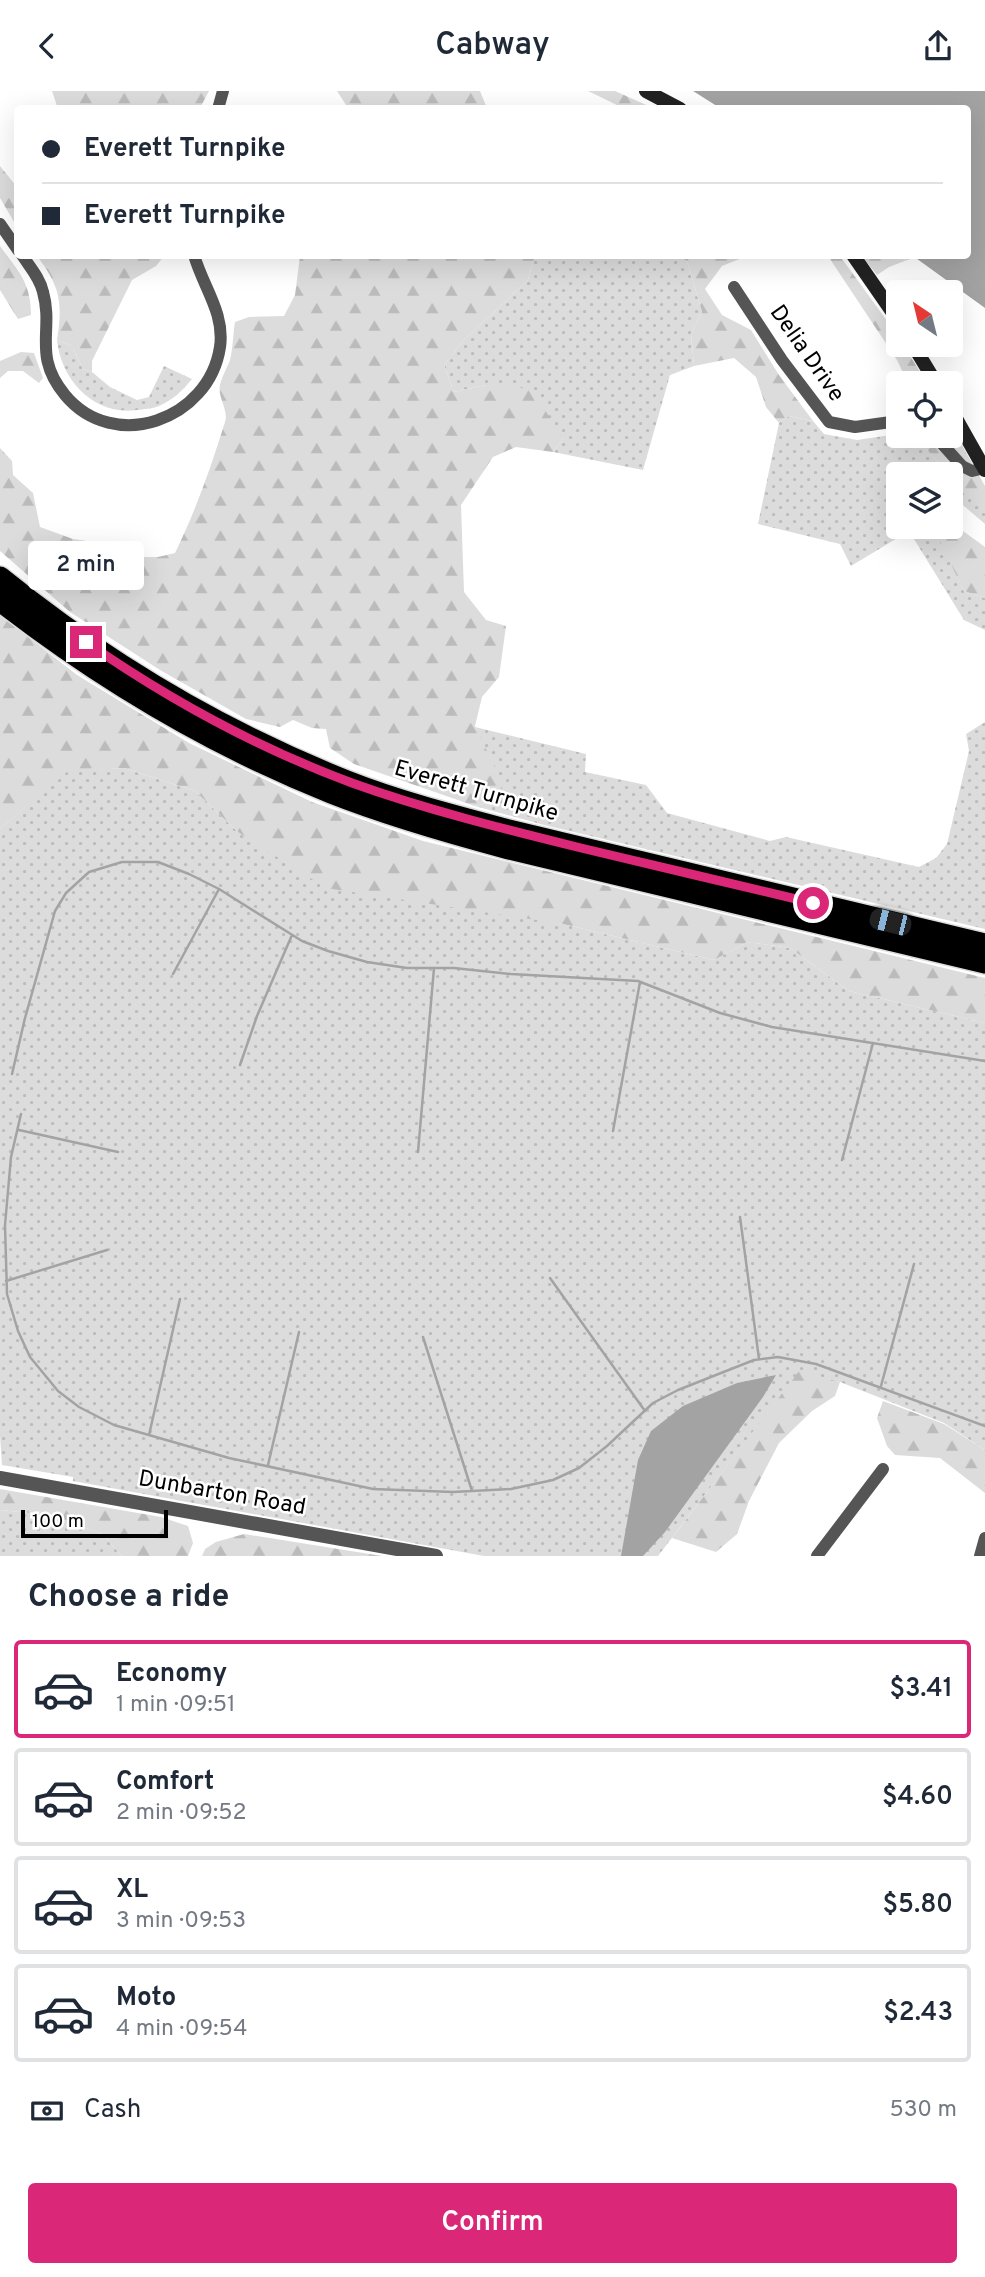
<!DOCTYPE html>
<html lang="en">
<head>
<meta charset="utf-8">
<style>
	:root { --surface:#fff; --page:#f2f2f3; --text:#1f2937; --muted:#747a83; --line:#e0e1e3; --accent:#db2777 }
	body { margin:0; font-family:Overpass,sans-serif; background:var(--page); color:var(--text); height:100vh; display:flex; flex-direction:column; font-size:26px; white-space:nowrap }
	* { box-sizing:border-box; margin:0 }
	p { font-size:23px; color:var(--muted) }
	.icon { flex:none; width:38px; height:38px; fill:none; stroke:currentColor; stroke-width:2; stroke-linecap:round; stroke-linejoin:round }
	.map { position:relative; height:1465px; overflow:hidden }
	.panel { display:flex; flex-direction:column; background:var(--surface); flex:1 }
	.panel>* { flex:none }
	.guide { position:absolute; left:14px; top:14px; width:957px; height:154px; border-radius:7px; box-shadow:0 7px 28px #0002; display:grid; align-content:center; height:154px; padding:0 28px; background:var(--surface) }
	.needle { width:46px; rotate:325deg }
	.fabs { position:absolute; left:886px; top:189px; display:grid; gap:14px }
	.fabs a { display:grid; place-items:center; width:77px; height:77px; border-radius:7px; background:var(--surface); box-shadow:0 7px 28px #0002; font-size:35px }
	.scale { position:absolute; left:21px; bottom:18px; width:147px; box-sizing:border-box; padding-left:7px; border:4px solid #000; border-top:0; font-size:19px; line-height:24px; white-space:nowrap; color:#000; -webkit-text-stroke:5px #fff; paint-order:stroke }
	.end { position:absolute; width:32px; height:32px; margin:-16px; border:9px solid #db2777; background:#fff; box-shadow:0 0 0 4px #fff }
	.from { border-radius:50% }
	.bubble { position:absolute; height:49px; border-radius:7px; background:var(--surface); box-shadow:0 7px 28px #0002; font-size:23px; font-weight:600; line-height:49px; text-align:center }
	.car { position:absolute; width:21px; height:42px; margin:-21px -10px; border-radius:9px; box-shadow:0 0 5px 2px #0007; background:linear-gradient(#222 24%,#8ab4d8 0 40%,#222 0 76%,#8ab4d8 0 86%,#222 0) }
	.guide b { display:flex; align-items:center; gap:24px; height:66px; font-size:26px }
	.guide b+b { border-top:2px solid var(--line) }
	.guide i { width:18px; height:18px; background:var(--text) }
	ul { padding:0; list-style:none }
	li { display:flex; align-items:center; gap:21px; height:98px; margin:0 14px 10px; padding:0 14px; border:4px solid var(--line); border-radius:7px }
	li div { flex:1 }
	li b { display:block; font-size:26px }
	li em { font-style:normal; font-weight:600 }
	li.selected { border-color:var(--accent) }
	li>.icon { width:63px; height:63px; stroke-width:1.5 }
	h2 { padding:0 28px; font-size:32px; line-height:84px }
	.pay { display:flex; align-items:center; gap:18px; height:77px; padding:0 28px; font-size:26px }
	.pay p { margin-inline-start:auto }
	.cta { display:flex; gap:14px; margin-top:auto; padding:14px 28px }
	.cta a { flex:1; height:80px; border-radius:7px; background:var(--accent); color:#fff; font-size:28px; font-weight:600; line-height:80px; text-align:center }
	header { display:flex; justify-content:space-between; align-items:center; height:91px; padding:0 28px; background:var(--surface); font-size:32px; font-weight:600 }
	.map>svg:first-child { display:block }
	.grass { fill:url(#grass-dots) }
	.forest { fill:url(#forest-firs) }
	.water { fill:#a3a3a3 }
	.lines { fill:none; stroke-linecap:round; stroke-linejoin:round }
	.stream { stroke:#a3a3a3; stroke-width:2.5 }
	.motorway-casing { stroke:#dbdbdb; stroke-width:24 }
	.minor { stroke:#555; stroke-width:12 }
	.tertiary { stroke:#555; stroke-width:14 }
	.secondary { stroke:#222; stroke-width:14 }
	.motorway { stroke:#000; stroke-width:21 }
	.route { stroke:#db2777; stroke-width:9 }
	.labels { text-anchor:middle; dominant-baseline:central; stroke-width:5; stroke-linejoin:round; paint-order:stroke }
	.street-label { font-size:23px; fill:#000; stroke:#fff }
</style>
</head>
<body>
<header><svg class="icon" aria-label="back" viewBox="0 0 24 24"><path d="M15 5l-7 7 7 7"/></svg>Cabway<svg class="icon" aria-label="share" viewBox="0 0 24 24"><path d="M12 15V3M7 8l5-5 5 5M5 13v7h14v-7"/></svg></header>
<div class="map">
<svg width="985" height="1465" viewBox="0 0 985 1465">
	<defs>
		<pattern id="grass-dots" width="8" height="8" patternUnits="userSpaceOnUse" patternTransform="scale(1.75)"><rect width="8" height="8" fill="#dcdcdc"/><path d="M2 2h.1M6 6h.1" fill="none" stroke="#bbb" stroke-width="1.8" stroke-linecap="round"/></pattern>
		<pattern id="forest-firs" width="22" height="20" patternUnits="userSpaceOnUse" patternTransform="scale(1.75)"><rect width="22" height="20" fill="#dcdcdc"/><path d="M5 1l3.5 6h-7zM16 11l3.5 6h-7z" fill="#bbb"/></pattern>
	</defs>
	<rect width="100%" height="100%" fill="#fff"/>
	<path class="grass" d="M 678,164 L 687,170 L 702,221 L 691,243 L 694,275 L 670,284 L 643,379 L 553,361 L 563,348 L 486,294 L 454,301 L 444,274 L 463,250 L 528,189 L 535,165 Z
		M 57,249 L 72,255 L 83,278 L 92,281 L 110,296 L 137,309 L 149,306 L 164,275 L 192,288 C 183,299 173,309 159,315 C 152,318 144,318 137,319 C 95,325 61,290 57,249 Z
		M 789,325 L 813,330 L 824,343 L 857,349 L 898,343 L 903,345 L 923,354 L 948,383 L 898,383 L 898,436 L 933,436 L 936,439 L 964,500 L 985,507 L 985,539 L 964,529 L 909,440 L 851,475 L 840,453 L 758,433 L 779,332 Z
		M 950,386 L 963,401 L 981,414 L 985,413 L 985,433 L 950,403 Z
		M 985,631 L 985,838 L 544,734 L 475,715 L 495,710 L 475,636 L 586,663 L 585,681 L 646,694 L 667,722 L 770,750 L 786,746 L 919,776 L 936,767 L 947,753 L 969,660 L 966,643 Z
		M 124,677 L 195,700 L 238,741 L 563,833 L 714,869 L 748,851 L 790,857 L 849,900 L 985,932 L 985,1359 L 944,1332 L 840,1291 L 799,1281 L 658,1465 L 484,1465 L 73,1390 L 73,1386 L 2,1374 L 0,1345 L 0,738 L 67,680 Z
		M 0,1419 L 51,1424 L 102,1443 L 122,1465 L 0,1465 Z"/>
	<path class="forest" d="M 52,0 L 209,0 L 200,17 L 58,18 Z
		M 337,0 L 480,0 L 487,17 L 348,17 Z
		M 588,0 L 615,0 L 653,17 L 623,17 Z
		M 0,75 L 17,96 L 17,136 L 0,107 Z
		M 0,155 C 18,180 31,191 31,224 L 18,228 L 0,199 Z
		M 913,164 L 915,166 L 889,176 L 877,184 L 862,165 Z
		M 37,165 L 164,165 L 156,175 L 132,189 L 92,270 L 92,281 L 83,278 L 72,255 L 57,249 C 63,211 60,195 37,165 Z
		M 300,165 L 535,165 L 528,189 L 463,250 L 444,274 L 454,301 L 486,294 L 532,298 L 563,348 L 553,361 L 516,356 L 493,366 L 461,414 L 464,501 L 486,529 L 506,535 L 499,586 L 482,606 L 475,635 L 503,693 L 495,710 L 475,715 L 354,673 L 330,657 L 326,638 L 312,637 L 293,629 L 280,636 L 246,628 L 160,579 L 70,521 L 0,460 L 0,357 L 12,370 L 13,384 L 33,402 L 40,436 L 73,448 L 101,452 L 129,466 L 158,466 L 175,462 C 196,419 211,376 225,331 C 229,319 217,306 220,294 C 222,285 227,277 230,269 C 233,257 233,243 235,231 L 249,226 L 284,225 L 295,204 Z
		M 678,165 L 747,165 L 722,175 L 705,198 L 722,224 L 751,239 L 779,284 L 813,330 L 789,325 L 779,332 L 766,316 L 756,286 L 734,267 L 694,275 L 691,243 L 702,221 L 687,170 Z
		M 828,165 L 840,165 L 898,245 L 898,254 L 903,254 L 927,292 L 908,292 L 897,269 Z
		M 21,261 L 34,262 L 43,287 L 39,292 L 23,280 L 8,280 L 0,287 L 0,270 Z
		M 950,333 L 985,395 L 985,413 L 981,415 L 963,401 L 950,386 L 950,383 L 948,383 L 923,354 L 903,345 L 950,345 Z
		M 950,426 L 963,440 L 985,456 L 985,507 L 964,500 L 933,436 L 950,436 Z
		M 0,524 L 77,584 L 189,652 L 312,711 L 423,750 L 985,887 L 985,932 L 849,900 L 790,857 L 748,851 L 714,869 L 563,833 L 326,797 L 238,741 L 195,700 L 124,677 L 67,681 L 0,738 Z
		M 799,1280 L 840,1291 L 835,1305 L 812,1320 L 779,1352 L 749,1410 L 737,1443 L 716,1461 L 672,1447 Z
		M 883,1310 L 944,1333 L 985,1359 L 985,1402 L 940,1367 L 895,1364 L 887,1355 L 877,1327 Z
		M 0,1398 L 161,1426 L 188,1435 L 193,1452 L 188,1465 L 122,1465 L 102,1443 L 51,1424 L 0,1419 Z
		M 244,1443 L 382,1465 L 202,1465 L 205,1458 L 216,1451 Z"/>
	<path class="water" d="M 693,0 L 985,0 L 985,217 L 913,165 L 968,164 L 968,18 L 720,17 Z
		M 776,1284 L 763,1306 L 665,1441 L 643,1465 L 621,1465 L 638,1369 L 651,1340 L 683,1315 L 737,1292 Z"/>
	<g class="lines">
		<path class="stream" d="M 173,883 L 219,798
			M 240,974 L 257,925 L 292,844
			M 12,983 L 25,927 L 55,820 L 66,802 L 89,781 L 122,771 L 158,771 L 189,783 L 219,798 L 302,850 L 328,860 L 367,871 L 407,877 L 454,877 L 511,883 L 638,890 L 720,922 L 772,936 L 985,970
			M 21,1023 L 11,1066 L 5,1134 L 7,1203 L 18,1240 L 30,1266 L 58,1300 L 79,1316 L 114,1334 L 229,1367 L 373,1398 L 453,1401 L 511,1398 L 553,1389 L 579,1377 L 607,1355 L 653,1312 L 678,1299 L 754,1269 L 778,1266 L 816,1273 L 985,1335
			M 19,1039 L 118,1061
			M 613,1040 L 640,891
			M 418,1061 L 434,877
			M 842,1069 L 873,952
			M 740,1126 L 759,1268
			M 550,1187 L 645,1320
			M 6,1190 L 107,1159
			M 423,1246 L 472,1400
			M 881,1295 L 914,1173
			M 149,1344 L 180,1208
			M 268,1374 L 299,1241"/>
		<g class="motorway-casing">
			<path id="motorway" d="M 0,486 C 105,571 221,640 347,690 C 398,710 452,724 505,738 L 985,853
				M 0,510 C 102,589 211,654 331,702 C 389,725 449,742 509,758 L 985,872"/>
		</g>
		<path class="minor" d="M 218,18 L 223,0
			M 0,133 L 18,159
			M 22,164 C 30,176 40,187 43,201 C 54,240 32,264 65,304 C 114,363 209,329 220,256 C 225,222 203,196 194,164
			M 734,196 L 782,269 L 829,331 L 855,336 L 898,330
			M 935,345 L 962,375 L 972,380 L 984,377
			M 817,1465 L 883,1378
			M 980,1465 L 985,1447"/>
		<path class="tertiary" d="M 0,1387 L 436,1465"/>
		<path class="secondary" d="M 646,0 L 680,18
			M 853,164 L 898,229
			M 913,254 L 936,292
			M 950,317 L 985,379"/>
		<use href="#motorway" class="motorway"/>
	</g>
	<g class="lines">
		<path class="route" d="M 86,551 C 168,608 258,657 352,692 C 427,719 504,738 581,757 C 658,775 736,794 813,812"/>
	</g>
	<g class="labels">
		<g class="street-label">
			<text transform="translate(806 263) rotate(55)">Delia Drive</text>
			<text transform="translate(476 701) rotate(16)">Everett Turnpike</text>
			<text transform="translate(222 1403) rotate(10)">Dunbarton Road</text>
		</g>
	</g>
</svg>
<div class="fabs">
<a><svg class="needle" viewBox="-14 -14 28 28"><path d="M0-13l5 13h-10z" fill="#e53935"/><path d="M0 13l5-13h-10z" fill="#747a83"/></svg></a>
<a><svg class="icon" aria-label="locate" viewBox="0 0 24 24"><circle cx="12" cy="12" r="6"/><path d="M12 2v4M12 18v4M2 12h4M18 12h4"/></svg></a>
<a><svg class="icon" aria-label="layers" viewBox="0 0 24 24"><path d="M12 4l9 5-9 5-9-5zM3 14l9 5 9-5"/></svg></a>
</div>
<div class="scale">100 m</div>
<i class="end from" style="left:813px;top:812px"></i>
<i class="end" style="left:86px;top:551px"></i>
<div class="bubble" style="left:28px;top:450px;width:116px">2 min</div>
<i class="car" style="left:890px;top:831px;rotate:284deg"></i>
<div class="guide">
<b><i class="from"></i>Everett Turnpike</b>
<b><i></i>Everett Turnpike</b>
</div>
</div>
<section class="panel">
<h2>Choose a ride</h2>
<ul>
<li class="selected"><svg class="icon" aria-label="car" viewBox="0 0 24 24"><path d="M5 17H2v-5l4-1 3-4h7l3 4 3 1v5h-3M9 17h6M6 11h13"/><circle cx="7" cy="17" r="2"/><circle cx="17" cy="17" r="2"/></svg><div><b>Economy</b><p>1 min · 09:51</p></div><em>$3.41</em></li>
<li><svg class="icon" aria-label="car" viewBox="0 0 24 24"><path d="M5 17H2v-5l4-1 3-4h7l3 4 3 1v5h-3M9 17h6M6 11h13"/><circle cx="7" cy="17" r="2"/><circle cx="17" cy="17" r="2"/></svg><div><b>Comfort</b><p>2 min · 09:52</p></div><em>$4.60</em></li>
<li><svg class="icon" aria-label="car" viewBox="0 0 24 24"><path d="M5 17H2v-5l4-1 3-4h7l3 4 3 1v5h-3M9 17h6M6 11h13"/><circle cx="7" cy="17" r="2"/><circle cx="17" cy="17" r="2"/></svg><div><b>XL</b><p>3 min · 09:53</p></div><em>$5.80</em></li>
<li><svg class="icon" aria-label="car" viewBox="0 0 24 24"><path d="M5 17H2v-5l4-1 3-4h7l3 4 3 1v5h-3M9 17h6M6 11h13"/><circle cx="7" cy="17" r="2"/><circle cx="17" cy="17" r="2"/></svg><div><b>Moto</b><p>4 min · 09:54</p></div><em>$2.43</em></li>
</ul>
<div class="pay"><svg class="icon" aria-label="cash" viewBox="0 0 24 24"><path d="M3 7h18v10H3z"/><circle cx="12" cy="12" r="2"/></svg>Cash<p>530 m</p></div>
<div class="cta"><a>Confirm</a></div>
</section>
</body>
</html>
